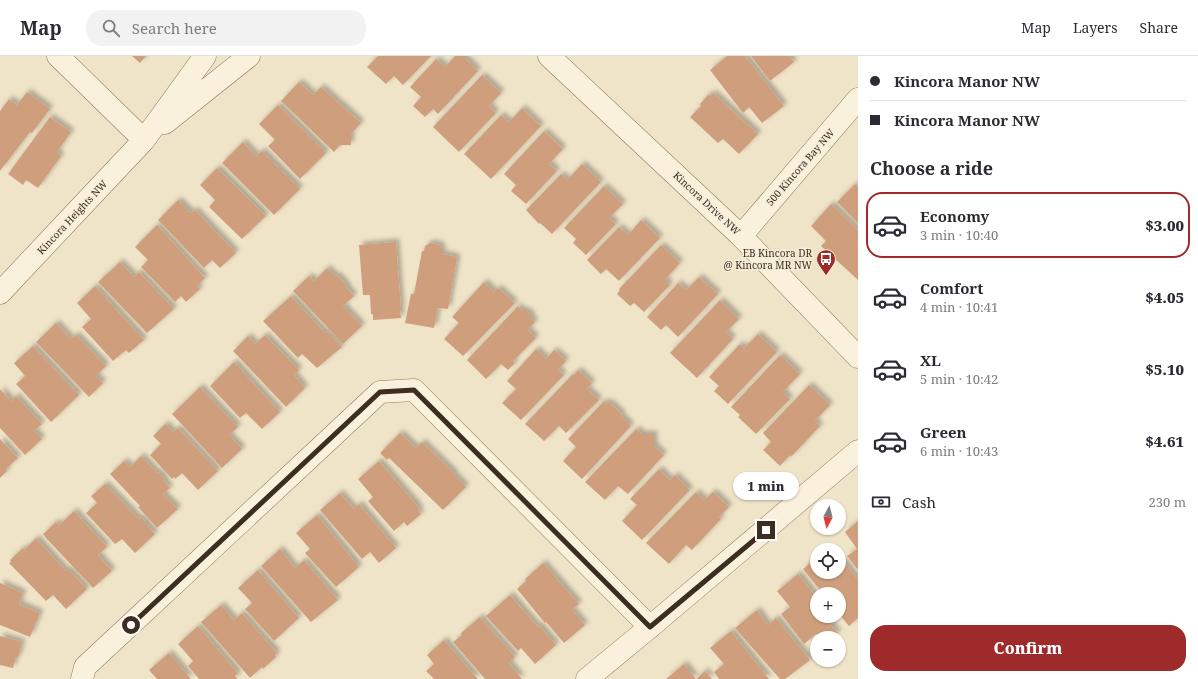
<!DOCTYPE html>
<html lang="en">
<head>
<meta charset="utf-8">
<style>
	:root { --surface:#fff; --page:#f2f2f3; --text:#2b2b33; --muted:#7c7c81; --line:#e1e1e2; --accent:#9e2a2b }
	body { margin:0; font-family:"Noto Serif",serif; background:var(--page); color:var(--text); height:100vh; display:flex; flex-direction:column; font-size:15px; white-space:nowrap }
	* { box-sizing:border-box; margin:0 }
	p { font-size:13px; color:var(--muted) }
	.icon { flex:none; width:22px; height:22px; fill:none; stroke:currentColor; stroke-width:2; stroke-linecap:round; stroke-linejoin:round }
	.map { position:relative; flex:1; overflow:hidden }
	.details { display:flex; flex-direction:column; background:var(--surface); width:340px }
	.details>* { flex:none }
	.top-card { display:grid; align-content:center; height:88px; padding:0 12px; background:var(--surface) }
	.needle { width:26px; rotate:187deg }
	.tools { position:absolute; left:810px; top:443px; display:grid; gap:8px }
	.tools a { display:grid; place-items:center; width:36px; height:36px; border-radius:50%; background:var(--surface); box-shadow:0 1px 3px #0004; font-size:20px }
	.end { position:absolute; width:18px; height:18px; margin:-9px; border:5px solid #3d2e20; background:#fff; box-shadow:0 0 0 2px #fff }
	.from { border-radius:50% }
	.bubble { position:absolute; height:28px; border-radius:14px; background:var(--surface); box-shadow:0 1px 3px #0004; font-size:13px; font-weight:800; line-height:28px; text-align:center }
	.top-card b { display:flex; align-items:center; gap:14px; height:38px; font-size:15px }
	.top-card b+b { border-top:1px solid var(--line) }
	.top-card i { width:10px; height:10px; background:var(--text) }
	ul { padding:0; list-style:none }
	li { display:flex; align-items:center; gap:12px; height:66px; margin:0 8px 6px; padding:0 4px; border:2px solid transparent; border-radius:16px }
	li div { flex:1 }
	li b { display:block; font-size:15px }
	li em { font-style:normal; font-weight:800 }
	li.active { border-color:var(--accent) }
	li>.icon { width:36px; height:36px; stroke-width:1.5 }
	h2 { padding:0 12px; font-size:18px; line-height:48px }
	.pay { display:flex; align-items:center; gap:10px; height:44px; padding:0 12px; font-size:15px }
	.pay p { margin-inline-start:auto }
	.action { display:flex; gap:8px; margin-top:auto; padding:8px 12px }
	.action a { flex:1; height:46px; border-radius:16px; background:var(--accent); color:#fff; font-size:16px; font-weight:800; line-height:46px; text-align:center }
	header { display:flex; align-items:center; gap:24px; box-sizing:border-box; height:56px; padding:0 20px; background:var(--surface); border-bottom:1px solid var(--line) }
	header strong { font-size:19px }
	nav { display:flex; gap:22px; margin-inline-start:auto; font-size:14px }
	.search { width:280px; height:36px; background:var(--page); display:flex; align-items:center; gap:10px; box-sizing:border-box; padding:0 14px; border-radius:16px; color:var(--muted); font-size:15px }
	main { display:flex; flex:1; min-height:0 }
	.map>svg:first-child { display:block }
	.building { fill:#cf9f7d; filter:url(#shadow) }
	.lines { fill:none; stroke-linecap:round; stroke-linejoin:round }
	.minor-casing { stroke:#8d765c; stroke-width:23 }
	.minor { stroke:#faf1dc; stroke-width:22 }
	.route { stroke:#3d2e20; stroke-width:5 }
	.labels { text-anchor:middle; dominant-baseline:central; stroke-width:3; stroke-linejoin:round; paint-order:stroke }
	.street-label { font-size:10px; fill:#3d2e20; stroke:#f7eed8 }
	.poi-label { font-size:10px; fill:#3d2e20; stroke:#f7eed8; text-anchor:end }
</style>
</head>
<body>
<header>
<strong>Map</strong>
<div class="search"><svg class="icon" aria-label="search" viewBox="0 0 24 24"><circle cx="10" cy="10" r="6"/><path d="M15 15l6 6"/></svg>Search here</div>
<nav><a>Map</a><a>Layers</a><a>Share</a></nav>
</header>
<main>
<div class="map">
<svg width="858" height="623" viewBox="0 0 858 623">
	<defs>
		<filter id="shadow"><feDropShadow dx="3.5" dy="-3.5" stdDeviation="2" flood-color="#0004"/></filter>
	</defs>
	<rect width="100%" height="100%" fill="#f0e4c8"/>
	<path class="building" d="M 132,0 L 146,0 L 140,7 Z
		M 378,0 L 431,0 L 403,29 L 394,20 L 386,28 L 367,11 Z
		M 455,0 L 463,0 L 478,15 L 438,58 L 433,53 L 425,61 L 413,50 L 421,41 L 410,31 L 436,3 L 445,11 Z
		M 727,0 L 745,0 L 784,50 L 762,67 L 749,51 L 743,57 L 710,14 Z
		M 751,0 L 789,0 L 794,6 L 770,25 Z
		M 482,19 L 501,37 L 489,50 L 496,57 L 459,96 L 433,71 Z
		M 299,26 L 313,39 L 321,31 L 361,67 L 351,78 L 351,89 L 340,89 L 334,96 L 281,45 Z
		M 27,36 L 50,53 L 32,77 L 30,76 L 0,115 L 0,55 L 9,43 L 17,49 Z
		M 713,37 L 758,78 L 739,98 L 723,83 L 718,87 L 690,61 L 701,50 L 700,48 L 709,38 L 710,40 Z
		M 278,49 L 326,97 L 300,123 L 268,90 L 275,84 L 259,68 Z
		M 522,52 L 541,70 L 491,123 L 464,98 L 501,59 L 509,66 Z
		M 50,61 L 71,76 L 57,96 L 61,100 L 38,132 L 26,124 L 23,129 L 8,118 Z
		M 544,75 L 563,93 L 549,108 L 557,115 L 526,148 L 511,135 L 516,129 L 504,118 Z
		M 243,86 L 256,100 L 262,95 L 300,133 L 274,159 L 222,107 Z
		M 582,108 L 601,126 L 552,178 L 540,167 L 539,168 L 526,154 L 561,118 L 567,124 Z
		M 217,112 L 266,160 L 242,183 L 209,151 L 215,144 L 200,129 Z
		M 855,128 L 858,131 L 858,167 L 837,146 Z
		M 604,130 L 623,148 L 609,162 L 616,168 L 586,199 L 573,187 L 576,183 L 564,172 Z
		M 178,144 L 191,157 L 195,154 L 236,197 L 220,212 L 212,204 L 204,212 L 158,164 Z
		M 831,148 L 858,174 L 858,224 L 821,190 L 826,185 L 811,170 Z
		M 641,164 L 660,182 L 619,225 L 606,213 L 601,218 L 587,204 L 619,171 L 628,179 Z
		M 157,169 L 205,222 L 197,230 L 200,233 L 186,246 L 181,240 L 175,246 L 141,211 L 148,204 L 135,191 Z
		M 396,186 L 401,254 L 400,254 L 401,262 L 373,264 L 373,258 L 371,258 L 370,239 L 363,239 L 359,189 Z
		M 430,187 L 440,189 L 442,193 L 442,198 L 453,200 L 457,202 L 448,253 L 438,252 L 434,272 L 405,267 L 411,238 L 414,238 L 422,195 L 424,195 L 425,190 Z
		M 661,189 L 680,207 L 665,224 L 670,229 L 644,256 L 634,247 L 630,250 L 617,238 L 620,234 L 619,233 Z
		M 120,206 L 134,221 L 139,216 L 174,253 L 147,277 L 98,226 Z
		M 327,212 L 336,221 L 337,219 L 347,230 L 346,231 L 354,240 L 343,250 L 362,270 L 343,288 L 293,235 L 309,220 L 314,225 Z
		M 699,221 L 718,238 L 678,281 L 666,269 L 661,274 L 647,261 L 678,227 L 686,234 Z
		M 484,226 L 494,236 L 498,232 L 515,247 L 463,300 L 444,283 L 459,267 L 452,261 Z
		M 95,230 L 144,284 L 129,297 L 126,294 L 113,305 L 82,271 L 91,263 L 77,247 Z
		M 291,240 L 325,277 L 327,275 L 342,291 L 317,312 L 302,298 L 298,302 L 263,265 Z
		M 720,244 L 739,263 L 726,276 L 733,283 L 697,322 L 670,297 Z
		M 518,250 L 523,255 L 527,255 L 531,259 L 531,262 L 535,266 L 528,274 L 536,282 L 513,305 L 515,307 L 508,314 L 501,308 L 486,323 L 467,304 Z
		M 56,267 L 71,283 L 76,279 L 106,310 L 96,320 L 103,327 L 89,341 L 36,286 Z
		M 758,278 L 777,296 L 728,348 L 714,335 L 719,330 L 709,321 L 740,288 L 744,292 Z
		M 265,279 L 299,314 L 294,319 L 305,332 L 286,351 L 233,295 L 248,280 L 255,288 Z
		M 33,290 L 79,339 L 51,366 L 16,328 L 25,320 L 14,307 Z
		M 536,293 L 546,303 L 554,294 L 566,305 L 558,314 L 564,319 L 521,364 L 502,347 L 516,333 L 507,325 Z
		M 780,299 L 800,318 L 783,336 L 790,343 L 756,378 L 738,361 L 740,359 L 731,351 Z
		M 234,306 L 280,356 L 262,373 L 246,357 L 240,362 L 210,330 Z
		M 578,314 L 592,327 L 587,333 L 599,344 L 566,377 L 559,370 L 544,385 L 525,368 L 573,318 L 574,319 Z
		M 809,329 L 830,349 L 815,365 L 820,370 L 791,401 L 790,399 L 780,410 L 763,394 L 771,386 L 763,377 Z
		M 200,331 L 238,371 L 229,379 L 242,393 L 222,412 L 172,358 Z
		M 0,333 L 11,345 L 16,340 L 42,368 L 34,375 L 42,383 L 25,399 L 0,372 Z
		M 604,345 L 607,348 L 609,346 L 622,358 L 620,359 L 631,370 L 582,423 L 563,405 L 576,391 L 568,383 Z
		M 165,368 L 173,376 L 178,372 L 218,415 L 198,434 L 182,417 L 175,423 L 174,421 L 172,423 L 150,399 L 161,388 L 153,380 Z
		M 636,373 L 642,378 L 654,378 L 654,390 L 664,399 L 628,438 L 618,430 L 605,444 L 585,426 Z
		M 400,377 L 416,392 L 422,386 L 455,418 L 454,419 L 466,431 L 443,454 L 389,402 L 387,404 L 380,397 Z
		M 0,383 L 18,402 L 6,413 L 7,415 L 0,422 Z
		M 141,400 L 157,417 L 158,416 L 165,423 L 164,425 L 170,432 L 163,438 L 178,453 L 157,472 L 138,451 L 140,450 L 110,418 L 124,405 L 130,411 Z
		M 379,405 L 420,453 L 418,454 L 421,458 L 407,470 L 404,466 L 394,475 L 368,445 L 373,441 L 358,423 Z
		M 659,413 L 670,424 L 675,419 L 690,434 L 642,484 L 622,465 L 637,449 L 630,443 Z
		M 105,428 L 139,463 L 141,461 L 155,478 L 135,497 L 122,483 L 115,488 L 86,457 L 97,447 L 91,440 Z
		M 696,436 L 704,444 L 713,436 L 729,451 L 719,461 L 721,463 L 692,494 L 686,489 L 669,508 L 646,487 Z
		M 340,437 L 354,453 L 359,448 L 396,492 L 379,507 L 370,496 L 362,503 L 320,454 Z
		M 74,455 L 107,491 L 98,499 L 112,515 L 93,532 L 46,482 L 43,478 L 56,466 L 59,469 Z
		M 317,459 L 359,511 L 336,531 L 305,497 L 310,493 L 296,477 Z
		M 858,465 L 858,514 L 847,500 L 857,493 L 845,476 Z
		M 36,482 L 66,515 L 68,513 L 87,533 L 66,553 L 53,539 L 46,545 L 9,507 L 11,506 L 10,504 L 23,492 L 24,494 Z
		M 280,493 L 295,512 L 304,504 L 338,544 L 311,566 L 261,510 Z
		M 817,501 L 817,516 L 839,516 L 839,508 L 843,505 L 858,524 L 858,562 L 849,570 L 839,558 L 839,538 L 823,538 L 803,513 Z
		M 543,507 L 579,548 L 572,554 L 585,569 L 564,587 L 546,566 L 545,567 L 517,533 L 526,525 L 525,523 Z
		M 258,514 L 299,562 L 274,585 L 245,553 L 252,547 L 238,532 Z
		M 798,518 L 817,542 L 817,560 L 832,560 L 834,563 L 829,567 L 838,577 L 832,582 L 820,582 L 816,578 L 804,588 L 781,558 L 790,551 L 777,535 Z
		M 0,527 L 23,537 L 19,548 L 40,557 L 30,581 L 0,569 Z
		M 510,539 L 538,571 L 539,569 L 556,589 L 535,608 L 521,592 L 518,595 L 486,560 Z
		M 221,549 L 234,564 L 242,557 L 277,597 L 275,599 L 276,601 L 263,613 L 262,611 L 250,622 L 201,566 Z
		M 757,554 L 768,569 L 776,562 L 810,604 L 785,623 L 780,623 L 735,572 Z
		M 480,561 L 515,601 L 509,607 L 522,623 L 485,623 L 453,586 L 462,579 L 461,577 Z
		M 198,570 L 238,617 L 235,620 L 237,622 L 236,623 L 199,623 L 188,610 L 193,605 L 178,588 Z
		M 731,575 L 769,623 L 719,623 L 714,616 L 724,608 L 710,592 Z
		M 0,580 L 22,586 L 18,602 L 16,601 L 13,612 L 0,609 Z
		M 444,584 L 478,623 L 434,623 L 426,615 L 434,608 L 427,599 Z
		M 169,597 L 191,623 L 157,623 L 149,614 Z
		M 684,608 L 696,623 L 666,623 Z
		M 705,615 L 712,623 L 696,623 Z"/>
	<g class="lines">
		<g class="minor-casing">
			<path id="minor" d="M 58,0 L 144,84
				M 549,0 L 741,180 L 858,301
				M 165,67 L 249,0
				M 741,180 L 858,43
				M 0,237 L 144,84 L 205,0
				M 82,623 L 85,611 L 380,336 L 414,334 L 650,571
				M 587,623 L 650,571 L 858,395"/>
		</g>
		<use href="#minor" class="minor"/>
	</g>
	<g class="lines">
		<path class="route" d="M 131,569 L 380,336 L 414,334 L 650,571 L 766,474"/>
	</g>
	<defs>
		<g id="bus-pin" transform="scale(1)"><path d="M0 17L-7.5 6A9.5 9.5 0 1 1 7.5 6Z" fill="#9e2a2b" stroke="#f7eed8"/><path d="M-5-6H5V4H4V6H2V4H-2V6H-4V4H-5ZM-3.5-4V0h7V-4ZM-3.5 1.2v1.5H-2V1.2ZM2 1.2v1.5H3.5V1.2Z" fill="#fff"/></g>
	</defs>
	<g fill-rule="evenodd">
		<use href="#bus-pin" x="826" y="203"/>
	</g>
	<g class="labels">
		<g class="street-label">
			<text transform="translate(800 111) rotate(-49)">500 Kincora Bay NW</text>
			<text transform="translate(707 147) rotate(43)">Kincora Drive NW</text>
			<text transform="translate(72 161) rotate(-47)">Kincora Heights NW</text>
		</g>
		<g class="poi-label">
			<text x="812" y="197">EB Kincora DR<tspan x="812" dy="12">@ Kincora MR NW</tspan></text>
		</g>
	</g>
</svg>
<div class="tools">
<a><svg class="needle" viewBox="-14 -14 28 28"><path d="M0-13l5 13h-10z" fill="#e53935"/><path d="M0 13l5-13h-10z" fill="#7c7c81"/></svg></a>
<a><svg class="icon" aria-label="locate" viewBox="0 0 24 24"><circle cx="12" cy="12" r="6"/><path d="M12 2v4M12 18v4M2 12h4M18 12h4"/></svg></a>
<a>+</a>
<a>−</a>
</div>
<i class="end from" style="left:131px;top:569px"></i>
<i class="end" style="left:766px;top:474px"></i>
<div class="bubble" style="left:733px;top:416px;width:66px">1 min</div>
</div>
<section class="details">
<div class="top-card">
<b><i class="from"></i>Kincora Manor NW</b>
<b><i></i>Kincora Manor NW</b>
</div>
<h2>Choose a ride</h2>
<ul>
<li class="active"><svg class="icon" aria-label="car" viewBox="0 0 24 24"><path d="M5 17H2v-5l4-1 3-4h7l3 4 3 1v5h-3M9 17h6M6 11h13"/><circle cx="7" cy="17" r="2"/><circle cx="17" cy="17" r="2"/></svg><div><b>Economy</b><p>3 min · 10:40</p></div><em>$3.00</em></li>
<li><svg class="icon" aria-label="car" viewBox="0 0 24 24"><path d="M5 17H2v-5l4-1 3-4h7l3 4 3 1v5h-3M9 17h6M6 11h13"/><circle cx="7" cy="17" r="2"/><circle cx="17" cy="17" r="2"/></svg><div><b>Comfort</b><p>4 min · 10:41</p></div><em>$4.05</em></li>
<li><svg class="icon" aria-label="car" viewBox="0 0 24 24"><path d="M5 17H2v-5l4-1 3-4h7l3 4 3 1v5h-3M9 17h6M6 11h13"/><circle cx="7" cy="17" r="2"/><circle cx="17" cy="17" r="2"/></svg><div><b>XL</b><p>5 min · 10:42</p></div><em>$5.10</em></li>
<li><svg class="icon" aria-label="car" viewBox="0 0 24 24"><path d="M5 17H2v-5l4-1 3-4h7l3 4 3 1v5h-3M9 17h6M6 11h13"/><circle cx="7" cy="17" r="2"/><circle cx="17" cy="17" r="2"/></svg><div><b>Green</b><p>6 min · 10:43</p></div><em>$4.61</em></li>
</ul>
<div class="pay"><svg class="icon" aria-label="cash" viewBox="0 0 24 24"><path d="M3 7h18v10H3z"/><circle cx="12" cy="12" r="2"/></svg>Cash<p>230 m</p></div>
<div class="action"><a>Confirm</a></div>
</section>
</main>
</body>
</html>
